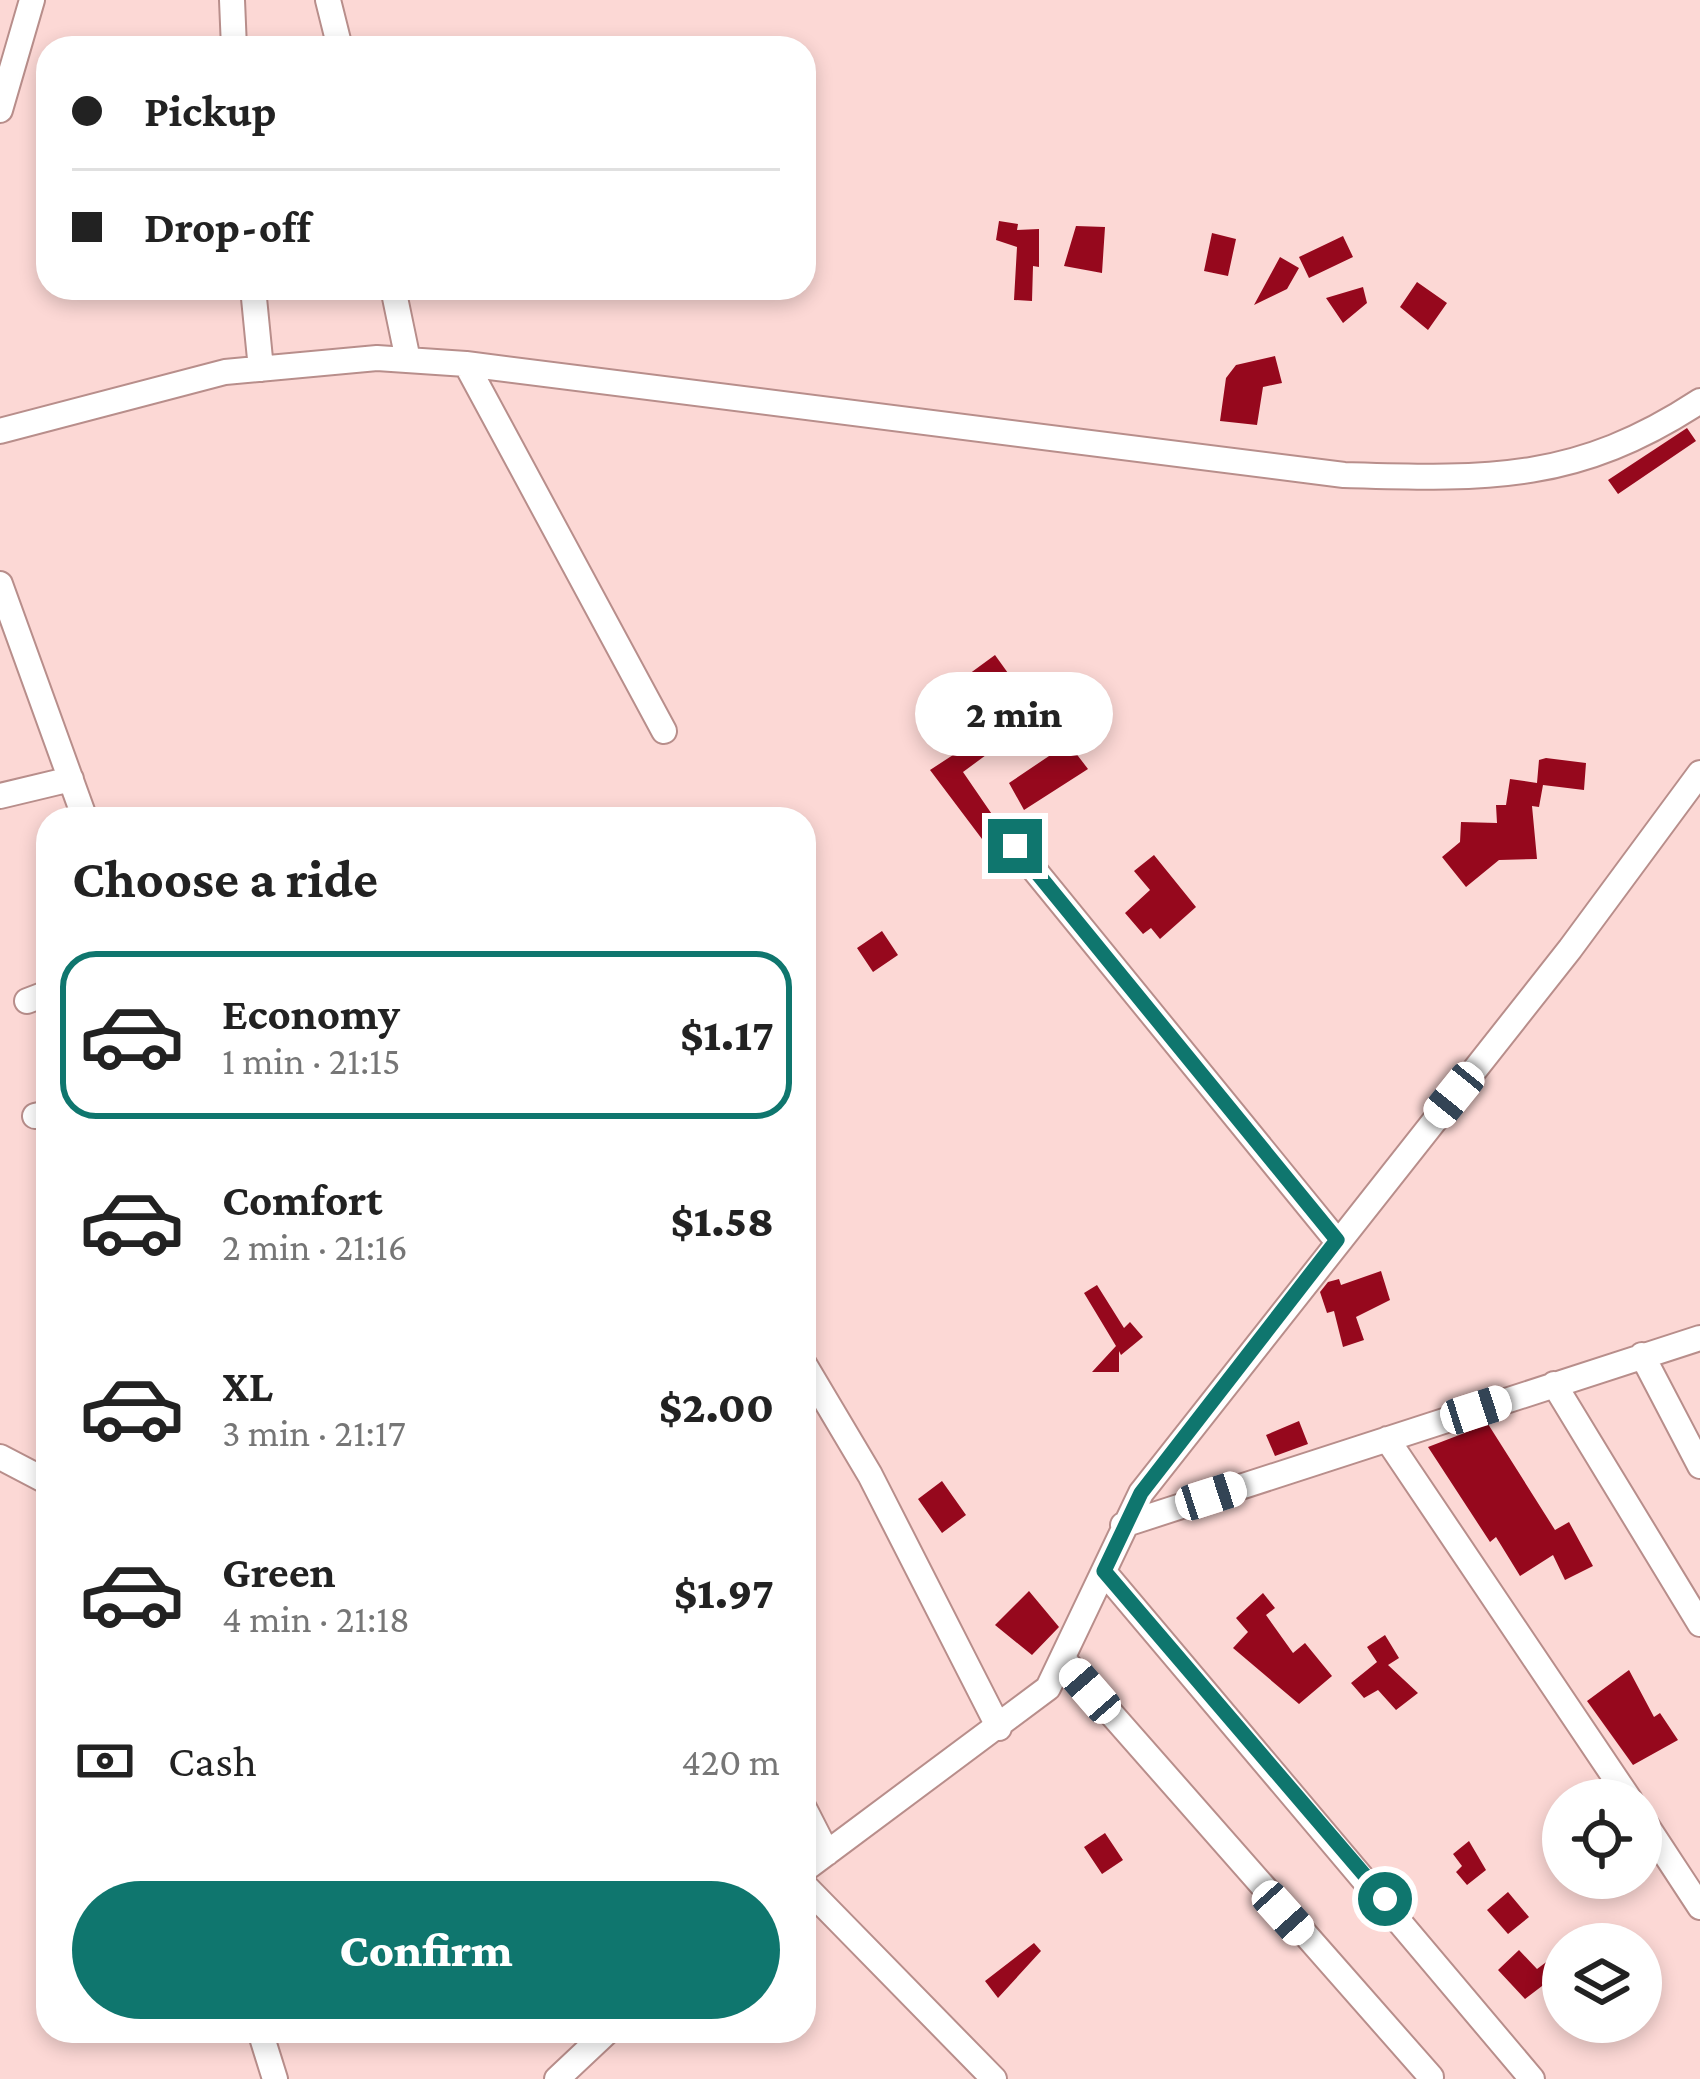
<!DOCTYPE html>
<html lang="en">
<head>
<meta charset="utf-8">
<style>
	:root { --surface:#fff; --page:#f6f6f6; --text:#222; --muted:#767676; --line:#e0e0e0; --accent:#0f766e }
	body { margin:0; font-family:"Crimson Pro",serif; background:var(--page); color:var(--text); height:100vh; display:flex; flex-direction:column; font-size:45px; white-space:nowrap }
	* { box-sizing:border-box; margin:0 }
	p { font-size:39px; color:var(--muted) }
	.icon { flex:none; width:66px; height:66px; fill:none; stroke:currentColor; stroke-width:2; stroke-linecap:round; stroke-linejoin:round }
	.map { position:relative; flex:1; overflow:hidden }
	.details { position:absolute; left:36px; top:807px; width:780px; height:1236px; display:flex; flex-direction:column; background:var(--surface); border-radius:36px; box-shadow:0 6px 18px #0003 }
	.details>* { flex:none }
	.guide { position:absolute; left:36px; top:36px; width:780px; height:264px; border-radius:36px; box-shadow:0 6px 18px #0003; display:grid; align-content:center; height:264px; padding:0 36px; background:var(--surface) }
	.controls { position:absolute; left:1542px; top:1779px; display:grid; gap:24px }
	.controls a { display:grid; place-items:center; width:120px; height:120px; border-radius:50%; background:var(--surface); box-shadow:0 6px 18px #0003; font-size:60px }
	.end { position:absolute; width:54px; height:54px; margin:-27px; border:15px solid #0f766e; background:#fff; box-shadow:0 0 0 6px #fff }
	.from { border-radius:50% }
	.bubble { position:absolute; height:84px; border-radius:42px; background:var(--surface); box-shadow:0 6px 18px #0003; font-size:39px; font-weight:800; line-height:84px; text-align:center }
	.car { position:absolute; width:36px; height:72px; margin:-36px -18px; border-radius:15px; box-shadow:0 0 9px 3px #0007; background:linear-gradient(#fff 24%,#345 0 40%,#fff 0 76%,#345 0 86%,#fff 0) }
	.guide b { display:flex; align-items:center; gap:42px; height:114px; font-size:45px }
	.guide b+b { border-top:3px solid var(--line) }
	.guide i { width:30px; height:30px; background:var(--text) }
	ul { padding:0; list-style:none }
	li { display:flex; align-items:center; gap:36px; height:168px; margin:0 24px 18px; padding:0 12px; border:6px solid transparent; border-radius:36px }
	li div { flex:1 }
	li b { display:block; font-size:45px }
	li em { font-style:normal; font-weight:800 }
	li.active { border-color:var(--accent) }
	li>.icon { width:108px; height:108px; stroke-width:1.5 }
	h2 { padding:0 36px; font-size:54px; line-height:144px }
	.pay { display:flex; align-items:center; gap:30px; height:132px; padding:0 36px; font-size:45px }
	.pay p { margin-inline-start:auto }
	.action { display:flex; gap:24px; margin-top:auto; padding:24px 36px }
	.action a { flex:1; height:138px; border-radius:72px; background:var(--accent); color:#fff; font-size:48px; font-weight:800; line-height:138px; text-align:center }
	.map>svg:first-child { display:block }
	.building { fill:#96081d }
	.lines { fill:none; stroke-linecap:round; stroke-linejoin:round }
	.minor-casing { stroke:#b88e8b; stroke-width:28 }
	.minor { stroke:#fff; stroke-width:24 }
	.route { stroke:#0f766e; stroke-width:15 }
</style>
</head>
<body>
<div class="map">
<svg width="1700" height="2079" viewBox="0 0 1700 2079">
	<rect width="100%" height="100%" fill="#fcd8d5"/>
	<path class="building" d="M 999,221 L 1018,224 L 1017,230 L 1039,229 L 1039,267 L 1033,266 L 1032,301 L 1014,300 L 1017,247 L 996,240 Z
		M 1076,226 L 1105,227 L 1102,273 L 1064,266 Z
		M 1212,233 L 1236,239 L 1228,276 L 1204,271 Z
		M 1343,236 L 1353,257 L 1309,278 L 1299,257 Z
		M 1280,257 L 1299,268 L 1287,289 L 1254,305 Z
		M 1417,282 L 1447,303 L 1428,330 L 1400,307 Z
		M 1363,287 L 1367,303 L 1343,323 L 1326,298 Z
		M 1275,356 L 1282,383 L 1263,387 L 1257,425 L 1220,421 L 1226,378 L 1236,365 Z
		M 1687,428 L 1696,441 L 1618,494 L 1608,480 Z
		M 995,655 L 1039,716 L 963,772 L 1000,826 L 982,839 L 930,770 L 953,755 L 920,696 L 949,679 L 954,685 Z
		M 1046,714 L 1088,769 L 1024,810 L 1009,783 L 1052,754 L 1030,726 Z
		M 1546,758 L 1586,763 L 1584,790 L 1543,785 L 1539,807 L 1532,806 L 1537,859 L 1499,860 L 1466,887 L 1442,857 L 1460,842 L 1461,822 L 1497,823 L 1496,805 L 1506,805 L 1510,779 L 1537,783 L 1539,760 Z
		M 1154,855 L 1196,907 L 1160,939 L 1151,928 L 1143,934 L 1125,913 L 1150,890 L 1134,871 Z
		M 882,931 L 898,955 L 873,972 L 857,948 Z
		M 1381,1271 L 1390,1300 L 1356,1317 L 1364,1340 L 1343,1347 L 1334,1311 L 1327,1313 L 1320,1292 L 1328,1282 L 1339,1279 L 1341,1285 Z
		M 1097,1285 L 1124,1328 L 1130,1322 L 1143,1337 L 1121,1355 L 1119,1351 L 1119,1372 L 1092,1372 L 1116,1346 L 1084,1293 Z
		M 1299,1421 L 1308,1444 L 1275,1456 L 1266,1435 Z
		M 1488,1424 L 1555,1530 L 1569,1522 L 1593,1566 L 1565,1580 L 1553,1555 L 1520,1576 L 1496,1537 L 1490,1542 L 1428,1447 Z
		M 942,1481 L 966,1515 L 942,1533 L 918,1499 Z
		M 1029,1591 L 1059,1627 L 1032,1655 L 995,1625 Z
		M 1263,1593 L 1275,1608 L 1266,1615 L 1293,1653 L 1305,1643 L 1332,1676 L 1299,1704 L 1233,1648 L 1248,1632 L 1236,1618 Z
		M 1385,1635 L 1399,1658 L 1388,1665 L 1418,1693 L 1396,1710 L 1378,1690 L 1364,1698 L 1351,1683 L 1377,1662 L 1367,1647 Z
		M 1629,1670 L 1654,1717 L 1660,1713 L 1678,1740 L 1633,1765 L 1587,1701 Z
		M 1105,1833 L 1123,1860 L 1102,1874 L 1084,1847 Z
		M 1469,1841 L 1486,1870 L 1467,1885 L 1456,1872 L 1462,1866 L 1453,1854 Z
		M 1508,1892 L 1529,1917 L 1508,1934 L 1487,1910 Z
		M 1034,1943 L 1041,1951 L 998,1998 L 985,1981 Z
		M 1519,1950 L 1537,1969 L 1553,1957 L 1563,1970 L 1525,1999 L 1498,1970 Z"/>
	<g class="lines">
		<g class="minor-casing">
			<path id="minor" d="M 232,0 L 234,48
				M 328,0 L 340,48
				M 0,110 L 32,0
				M 253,288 L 261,369
				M 393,288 L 408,360
				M 466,364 L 664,731
				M 0,431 L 225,372 L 377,358 L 466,364 L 1344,475 C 1487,479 1575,483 1700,401
				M 0,584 L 85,819
				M 0,796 L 71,779
				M 1015,846 L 1337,1241
				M 27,1001 L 48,993
				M 35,1116 L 48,1113
				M 1642,1355 L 1700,1466
				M 804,1364 L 870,1475 L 999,1728
				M 1554,1384 L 1700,1624
				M 1387,1439 L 1630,1800
				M 0,1457 L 48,1482
				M 1123,1525 L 1700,1338
				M 1104,1572 L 1532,2079
				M 1064,1660 L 1431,2077
				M 804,1808 L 827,1853
				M 1641,1817 L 1700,1907
				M 804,1870 L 1048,1688 L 1141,1493 L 1570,949 L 1700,773
				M 804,1885 L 994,2079
				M 260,2031 L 275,2079
				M 557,2079 L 608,2031"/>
		</g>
		<use href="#minor" class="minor"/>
	</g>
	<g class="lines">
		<path class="route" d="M 1015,846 L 1337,1240 L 1141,1493 L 1104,1571 L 1385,1899"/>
	</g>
</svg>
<div class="controls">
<a><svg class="icon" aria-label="locate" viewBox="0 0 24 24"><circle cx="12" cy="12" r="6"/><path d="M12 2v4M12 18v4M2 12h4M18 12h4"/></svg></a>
<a><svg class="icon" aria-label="layers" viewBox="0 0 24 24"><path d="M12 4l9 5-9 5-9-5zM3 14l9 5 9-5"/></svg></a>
</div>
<i class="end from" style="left:1385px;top:1899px"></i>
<i class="end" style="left:1015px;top:846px"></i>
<div class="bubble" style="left:915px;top:672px;width:198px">2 min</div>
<i class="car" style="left:1454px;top:1095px;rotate:219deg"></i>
<i class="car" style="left:1476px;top:1410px;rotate:72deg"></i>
<i class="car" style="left:1211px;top:1496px;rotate:72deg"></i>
<i class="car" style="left:1090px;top:1691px;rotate:319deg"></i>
<i class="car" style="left:1283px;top:1913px;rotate:138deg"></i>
<div class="guide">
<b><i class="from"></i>Pickup</b>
<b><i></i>Drop-off</b>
</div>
<section class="details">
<h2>Choose a ride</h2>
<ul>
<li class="active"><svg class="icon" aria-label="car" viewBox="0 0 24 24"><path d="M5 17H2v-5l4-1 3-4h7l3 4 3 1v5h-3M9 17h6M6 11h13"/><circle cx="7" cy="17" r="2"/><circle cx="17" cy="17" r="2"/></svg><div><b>Economy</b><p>1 min · 21:15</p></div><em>$1.17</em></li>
<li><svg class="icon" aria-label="car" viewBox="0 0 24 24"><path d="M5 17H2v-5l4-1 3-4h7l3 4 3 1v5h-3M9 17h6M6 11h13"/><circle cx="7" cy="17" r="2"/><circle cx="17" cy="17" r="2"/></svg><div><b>Comfort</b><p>2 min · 21:16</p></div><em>$1.58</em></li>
<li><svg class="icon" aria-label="car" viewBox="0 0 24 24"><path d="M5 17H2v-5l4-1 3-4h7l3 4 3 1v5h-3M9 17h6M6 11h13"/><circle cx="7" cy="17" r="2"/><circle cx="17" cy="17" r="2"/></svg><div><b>XL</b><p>3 min · 21:17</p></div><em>$2.00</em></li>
<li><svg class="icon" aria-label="car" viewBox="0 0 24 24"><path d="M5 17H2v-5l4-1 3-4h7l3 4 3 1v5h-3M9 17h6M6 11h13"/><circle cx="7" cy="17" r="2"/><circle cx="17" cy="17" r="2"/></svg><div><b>Green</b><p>4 min · 21:18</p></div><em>$1.97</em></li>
</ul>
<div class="pay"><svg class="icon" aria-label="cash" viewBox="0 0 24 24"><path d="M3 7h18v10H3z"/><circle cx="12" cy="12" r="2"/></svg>Cash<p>420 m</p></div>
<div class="action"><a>Confirm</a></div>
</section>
</div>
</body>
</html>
